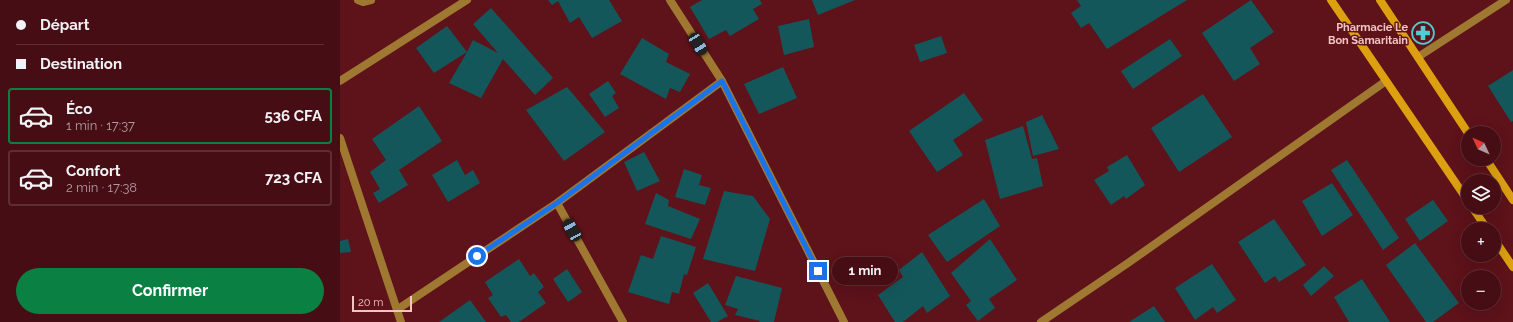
<!DOCTYPE html>
<html lang="fr">
<head>
<meta charset="utf-8">
<style>
	:root { --surface:#460e14; --page:#4d171d; --text:#f1f3f6; --muted:#b09ca0; --line:#5e2e34; --accent:#0b8043 }
	body { margin:0; font-family:Raleway,sans-serif; background:var(--page); color:var(--text); height:100vh; display:flex; flex-direction:column; font-size:15px; white-space:nowrap }
	* { box-sizing:border-box; margin:0 }
	p { font-size:13px; color:var(--muted) }
	.icon { flex:none; width:22px; height:22px; fill:none; stroke:currentColor; stroke-width:2; stroke-linecap:round; stroke-linejoin:round }
	.map { position:relative; flex:1; overflow:hidden }
	.sheet { display:flex; flex-direction:column; background:var(--surface); width:340px }
	.sheet>* { flex:none }
	.guide { display:grid; align-content:center; height:88px; padding:0 16px; background:var(--surface) }
	.needle { width:26px; rotate:314deg }
	.buttons { position:absolute; left:1121px; top:126px; display:grid; gap:8px }
	.buttons a { display:grid; place-items:center; width:40px; height:40px; border-radius:50%; background:var(--surface); box-shadow:0 4px 16px #0002,0 0 0 1px var(--line); font-size:20px }
	.scale { position:absolute; left:12px; bottom:10px; width:60px; box-sizing:border-box; padding-left:4px; border:2px solid #f2c4c2; border-top:0; font-size:11px; line-height:14px; white-space:nowrap; color:#f2c4c2; -webkit-text-stroke:3px #5e121a; paint-order:stroke }
	.end { position:absolute; width:18px; height:18px; margin:-9px; border:5px solid #1a73e8; background:#fff; box-shadow:0 0 0 2px #fff }
	.from { border-radius:50% }
	.bubble { position:absolute; height:28px; border-radius:14px; background:var(--surface); box-shadow:0 4px 16px #0002,0 0 0 1px var(--line); font-size:13px; font-weight:700; line-height:28px; text-align:center }
	.car { position:absolute; width:12px; height:24px; margin:-12px -6px; border-radius:5px; box-shadow:0 0 3px 1px #0007; background:linear-gradient(#222 24%,#8ab4d8 0 40%,#222 0 76%,#8ab4d8 0 86%,#222 0) }
	.guide b { display:flex; align-items:center; gap:14px; height:38px; font-size:15px }
	.guide b+b { border-top:1px solid var(--line) }
	.guide i { width:10px; height:10px; background:var(--text) }
	ul { padding:0; list-style:none }
	li { display:flex; align-items:center; gap:12px; height:56px; margin:0 8px 6px; padding:0 8px; border:2px solid var(--line); border-radius:4px }
	li div { flex:1 }
	li b { display:block; font-size:15px }
	li em { font-style:normal; font-weight:700 }
	li.on { border-color:var(--accent) }
	li>.icon { width:36px; height:36px; stroke-width:1.5 }
	.action { display:flex; gap:8px; margin-top:auto; padding:8px 16px }
	.action a { flex:1; height:46px; border-radius:24px; background:var(--accent); color:#fff; font-size:16px; font-weight:700; line-height:46px; text-align:center }
	main { display:flex; flex:1; min-height:0 }
	.map>svg:first-child { display:block }
	.building { fill:#14575b }
	.lines { fill:none; stroke-linecap:round; stroke-linejoin:round }
	.minor { stroke:#9f7932; stroke-width:8 }
	.tertiary { stroke:#9f7932; stroke-width:8 }
	.secondary { stroke:#dca011; stroke-width:8 }
	.route { stroke:#1a73e8; stroke-width:5 }
	.labels { text-anchor:middle; dominant-baseline:central; stroke-width:3; stroke-linejoin:round; paint-order:stroke }
	.poi-label { font-size:11px; font-weight:bold; fill:#f2c4c2; stroke:#5e121a; text-anchor:end }
</style>
</head>
<body>
<main>
<section class="sheet">
<div class="guide">
<b><i class="from"></i>Départ</b>
<b><i></i>Destination</b>
</div>
<ul>
<li class="on"><svg class="icon" aria-label="car" viewBox="0 0 24 24"><path d="M5 17H2v-5l4-1 3-4h7l3 4 3 1v5h-3M9 17h6M6 11h13"/><circle cx="7" cy="17" r="2"/><circle cx="17" cy="17" r="2"/></svg><div><b>Éco</b><p>1 min · 17:37</p></div><em>536 CFA</em></li>
<li><svg class="icon" aria-label="car" viewBox="0 0 24 24"><path d="M5 17H2v-5l4-1 3-4h7l3 4 3 1v5h-3M9 17h6M6 11h13"/><circle cx="7" cy="17" r="2"/><circle cx="17" cy="17" r="2"/></svg><div><b>Confort</b><p>2 min · 17:38</p></div><em>723 CFA</em></li>
</ul>
<div class="action"><a>Confirmer</a></div>
</section>
<div class="map">
<svg width="1173" height="322" viewBox="0 0 1173 322">
	<rect width="100%" height="100%" fill="#5e121a"/>
	<path class="building" d="M 208,0 L 269,0 L 282,21 L 252,38 L 239,17 L 230,23 L 218,1 L 212,5 Z
		M 362,0 L 420,0 L 422,4 L 413,9 L 419,19 L 390,36 L 386,30 L 369,39 L 350,7 Z
		M 472,0 L 515,0 L 478,15 Z
		M 737,0 L 847,0 L 767,49 L 749,23 L 741,28 L 731,13 L 741,6 Z
		M 911,0 L 934,32 L 910,48 L 920,64 L 894,81 L 862,33 Z
		M 151,8 L 213,78 L 195,95 L 163,59 L 141,98 L 109,83 L 127,52 L 94,73 L 76,48 L 107,26 L 127,52 L 133,40 L 158,53 L 133,24 Z
		M 469,19 L 474,47 L 444,55 L 438,26 Z
		M 601,36 L 607,53 L 580,62 L 574,45 Z
		M 302,38 L 329,54 L 326,62 L 350,74 L 340,92 L 330,88 L 326,99 L 280,74 Z
		M 830,39 L 842,56 L 793,89 L 781,71 Z
		M 443,67 L 457,98 L 419,114 L 404,84 Z
		M 1173,70 L 1173,121 L 1171,122 L 1148,86 Z
		M 268,81 L 276,93 L 272,96 L 279,108 L 265,117 L 249,94 Z
		M 227,87 L 265,132 L 224,161 L 186,110 Z
		M 624,93 L 643,120 L 613,140 L 623,155 L 597,172 L 569,131 Z
		M 863,94 L 892,137 L 839,172 L 811,128 Z
		M 79,106 L 102,141 L 59,170 L 68,185 L 39,203 L 33,193 L 40,189 L 30,172 L 46,160 L 32,139 Z
		M 702,115 L 719,149 L 693,156 L 686,122 Z
		M 683,126 L 692,159 L 697,158 L 703,186 L 660,199 L 645,140 Z
		M 304,152 L 320,181 L 297,191 L 284,162 Z
		M 787,155 L 805,185 L 786,199 L 784,196 L 771,205 L 754,180 L 769,171 L 767,167 Z
		M 117,160 L 125,175 L 133,170 L 140,183 L 108,202 L 92,175 Z
		M 1007,160 L 1059,238 L 1043,250 L 991,170 Z
		M 344,169 L 362,175 L 359,185 L 371,188 L 365,205 L 335,197 Z
		M 992,183 L 1013,215 L 982,236 L 962,201 Z
		M 384,191 L 413,196 L 430,219 L 415,271 L 363,259 Z
		M 316,193 L 329,200 L 328,206 L 360,219 L 351,239 L 305,224 Z
		M 644,199 L 660,226 L 607,262 L 588,235 Z
		M 1093,200 L 1108,221 L 1080,241 L 1065,219 Z
		M 934,219 L 966,265 L 939,282 L 935,276 L 925,283 L 898,242 Z
		M 321,236 L 356,247 L 347,275 L 344,274 L 339,294 L 332,292 L 329,304 L 288,292 L 301,255 L 313,259 Z
		M 8,239 L 11,252 L 0,253 L 0,241 Z
		M 650,239 L 677,280 L 649,299 L 655,308 L 638,321 L 626,305 L 631,301 L 611,273 Z
		M 1075,243 L 1119,303 L 1093,322 L 1086,322 L 1046,265 Z
		M 582,252 L 610,296 L 587,313 L 583,306 L 563,322 L 555,322 L 538,295 L 563,277 L 559,270 Z
		M 179,259 L 190,276 L 194,273 L 204,287 L 198,292 L 206,303 L 179,322 L 171,322 L 166,315 L 161,317 L 148,298 L 153,295 L 145,282 Z
		M 872,264 L 896,300 L 877,313 L 873,307 L 855,320 L 835,288 Z
		M 984,266 L 994,276 L 971,296 L 963,285 Z
		M 227,269 L 242,292 L 228,302 L 213,279 Z
		M 396,276 L 442,288 L 434,322 L 419,322 L 420,321 L 395,315 L 398,309 L 385,305 Z
		M 1022,279 L 1050,322 L 1009,322 L 994,297 Z
		M 368,283 L 388,316 L 377,322 L 371,322 L 353,293 Z
		M 130,300 L 146,322 L 99,322 Z
		M 814,306 L 825,322 L 789,322 Z"/>
	<g class="lines">
		<path class="minor" d="M 18,0 L 23,2 L 31,0
			M 330,0 L 382,81 L 504,322
			M 1078,57 L 1166,0
			M 0,81 L 127,0
			M 0,138 L 61,322
			M 217,203 L 283,322
			M 58,309 L 217,203 L 382,81"/>
		<path class="tertiary" d="M 701,322 L 788,263 L 1046,81"/>
		<path class="secondary" d="M 991,0 L 1128,201
			M 1040,0 L 1128,133
			M 1146,159 L 1173,200
			M 1132,207 L 1147,229
			M 1154,239 L 1173,267"/>
	</g>
	<g class="lines">
		<path class="route" d="M 137,256 L 217,203 L 382,81 L 478,271"/>
	</g>
	<defs>
		<g id="pharmacy-ring" transform="scale(1.15)"><circle r="9.5" fill="#5e121a" stroke="#51ccd3" stroke-width="1.5"/><path d="M-2-6h4v4h4v4h-4v4h-4v-4h-4v-4h4Z" fill="#51ccd3"/></g>
	</defs>
	<g fill-rule="evenodd">
		<use href="#pharmacy-ring" x="1083" y="33"/>
	</g>
	<g class="labels">
		<g class="poi-label">
			<text x="1068" y="27">Pharmacie Le<tspan x="1068" dy="13">Bon Samaritain</tspan></text>
		</g>
	</g>
</svg>
<div class="buttons">
<a><svg class="needle" viewBox="-14 -14 28 28"><path d="M0-13l5 13h-10z" fill="#e53935"/><path d="M0 13l5-13h-10z" fill="#b09ca0"/></svg></a>
<a><svg class="icon" aria-label="layers" viewBox="0 0 24 24"><path d="M12 4l9 5-9 5-9-5zM3 14l9 5 9-5"/></svg></a>
<a>+</a>
<a>−</a>
</div>
<div class="scale">20 m</div>
<i class="end from" style="left:137px;top:256px"></i>
<i class="end" style="left:478px;top:271px"></i>
<div class="bubble" style="left:492px;top:257px;width:66px">1 min</div>
<i class="car" style="left:358px;top:44px;rotate:148deg"></i>
<i class="car" style="left:232px;top:230px;rotate:331deg"></i>
</div>
</main>
</body>
</html>
